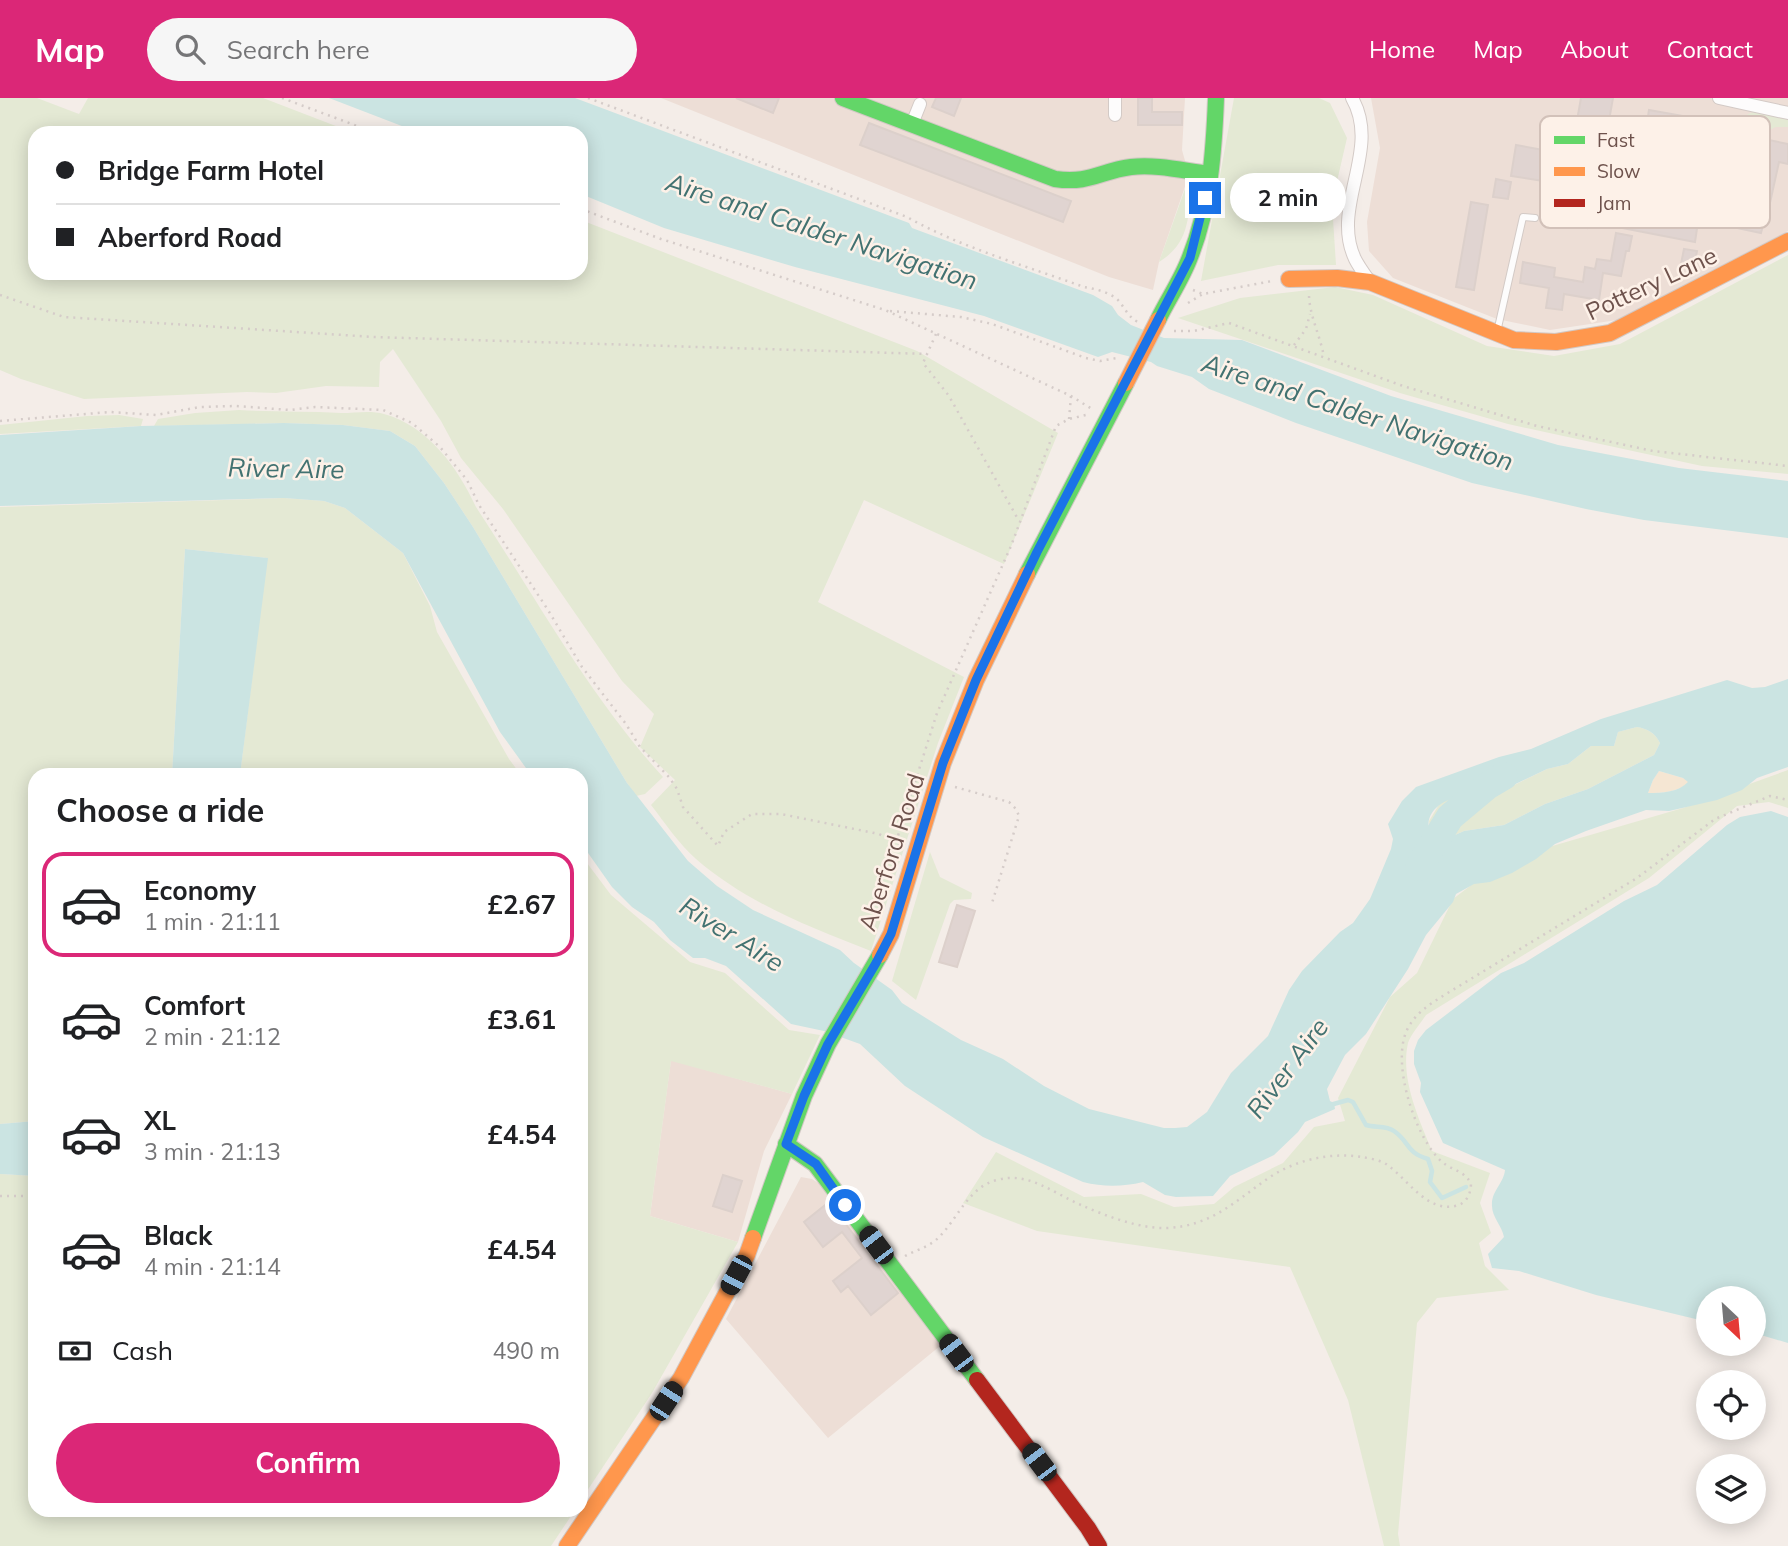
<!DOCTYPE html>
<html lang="en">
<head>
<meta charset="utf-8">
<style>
	:root { --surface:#fff; --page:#f6f6f6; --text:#202124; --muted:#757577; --line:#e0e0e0; --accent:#db2777 }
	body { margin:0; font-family:Mulish,sans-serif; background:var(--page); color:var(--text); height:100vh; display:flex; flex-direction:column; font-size:26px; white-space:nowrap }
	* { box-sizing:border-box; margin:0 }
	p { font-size:23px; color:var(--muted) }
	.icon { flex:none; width:38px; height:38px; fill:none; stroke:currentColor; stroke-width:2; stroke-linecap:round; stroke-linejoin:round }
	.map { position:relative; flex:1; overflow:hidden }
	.details { position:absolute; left:28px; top:670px; width:560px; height:749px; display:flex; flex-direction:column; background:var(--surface); border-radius:21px; box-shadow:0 4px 18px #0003 }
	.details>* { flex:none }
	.top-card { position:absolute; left:28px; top:28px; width:560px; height:154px; border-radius:21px; box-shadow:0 4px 18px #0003; display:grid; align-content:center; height:154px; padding:0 28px; background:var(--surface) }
	.needle { width:46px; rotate:154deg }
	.fabs { position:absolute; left:1696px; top:1188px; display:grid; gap:14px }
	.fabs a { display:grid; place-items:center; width:70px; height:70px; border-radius:50%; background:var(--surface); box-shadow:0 4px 18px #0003; font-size:35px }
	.end { position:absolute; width:32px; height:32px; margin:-16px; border:9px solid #1a73e8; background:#fff; box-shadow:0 0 0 4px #fff }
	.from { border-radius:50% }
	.bubble { position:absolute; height:49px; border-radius:24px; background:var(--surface); box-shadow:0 4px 18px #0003; font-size:23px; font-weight:700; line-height:49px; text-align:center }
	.car { position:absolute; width:21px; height:42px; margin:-21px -10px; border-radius:9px; box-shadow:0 0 5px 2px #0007; background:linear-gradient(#222 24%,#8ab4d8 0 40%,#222 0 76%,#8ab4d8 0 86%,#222 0) }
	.top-card b { display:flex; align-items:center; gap:24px; height:66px; font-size:26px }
	.top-card b+b { border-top:2px solid var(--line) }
	.top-card i { width:18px; height:18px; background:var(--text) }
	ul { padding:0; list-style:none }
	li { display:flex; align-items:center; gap:21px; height:105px; margin:0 14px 10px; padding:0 14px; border:4px solid transparent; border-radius:21px }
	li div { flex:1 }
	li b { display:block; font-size:26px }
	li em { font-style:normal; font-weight:700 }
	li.selected { border-color:var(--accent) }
	li>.icon { width:63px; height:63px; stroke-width:1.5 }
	h2 { padding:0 28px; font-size:32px; line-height:84px }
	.pay { display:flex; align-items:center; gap:18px; height:77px; padding:0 28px; font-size:26px }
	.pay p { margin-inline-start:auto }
	.button { display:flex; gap:14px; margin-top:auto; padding:14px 28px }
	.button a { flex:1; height:80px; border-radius:42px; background:var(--accent); color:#fff; font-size:28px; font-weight:700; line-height:80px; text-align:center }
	header { display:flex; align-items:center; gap:42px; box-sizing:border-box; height:98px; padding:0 35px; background:var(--accent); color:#fff }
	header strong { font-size:33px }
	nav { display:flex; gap:38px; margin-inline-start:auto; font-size:24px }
	.search { width:490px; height:63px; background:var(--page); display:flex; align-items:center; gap:18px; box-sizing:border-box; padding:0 24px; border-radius:38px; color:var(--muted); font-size:26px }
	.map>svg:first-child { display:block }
	.residential { fill:#edded6 }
	.green { fill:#e4e9d4 }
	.sand { fill:#f5e6d3 }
	.water { fill:#cbe4e2; fill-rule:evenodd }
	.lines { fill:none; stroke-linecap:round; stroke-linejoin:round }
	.stream { stroke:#cbe4e2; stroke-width:4.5 }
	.river { stroke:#cbe4e2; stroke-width:28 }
	.building { fill:#e0d4d1; stroke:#dcd0cb; stroke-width:2 }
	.lane-casing { stroke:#d3cac6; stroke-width:8 }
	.street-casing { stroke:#d3cac6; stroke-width:14 }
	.fast-casing { stroke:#d2c8c4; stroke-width:18 }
	.slow-casing { stroke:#d2c8c4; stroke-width:18 }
	.jam-casing { stroke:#d2c8c4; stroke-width:18 }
	.path { stroke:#d5ccc9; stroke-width:2.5; stroke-dasharray:2 5; stroke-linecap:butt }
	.lane { stroke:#fdfcfc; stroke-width:6 }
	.street { stroke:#fdfcfc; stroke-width:12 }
	.fast { stroke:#63d668; stroke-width:16 }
	.slow { stroke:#ff974d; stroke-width:16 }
	.jam { stroke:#b3261e; stroke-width:16 }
	.slow-bridge-casing { stroke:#d3c9c6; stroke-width:18; stroke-linecap:butt }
	.slow-bridge { stroke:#ff974d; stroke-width:16 }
	.route { stroke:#1a73e8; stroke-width:9 }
	.labels { text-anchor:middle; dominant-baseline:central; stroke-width:5; stroke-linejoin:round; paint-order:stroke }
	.street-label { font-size:24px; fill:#6e524c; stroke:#fdf1e8 }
	.water-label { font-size:26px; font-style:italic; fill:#427271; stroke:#fdf1e8 }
	.key { fill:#fdf1e8; stroke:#d2c1b9; stroke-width:2 }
	.key-label { font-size:19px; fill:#6e524c }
</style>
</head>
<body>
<header>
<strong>Map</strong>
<div class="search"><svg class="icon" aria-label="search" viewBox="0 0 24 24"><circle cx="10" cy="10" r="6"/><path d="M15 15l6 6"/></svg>Search here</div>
<nav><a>Home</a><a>Map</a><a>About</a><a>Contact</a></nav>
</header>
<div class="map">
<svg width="1788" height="1448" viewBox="0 0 1788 1448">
	<rect width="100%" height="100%" fill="#f4ede8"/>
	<path class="residential" d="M 661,0 L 1185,0 L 1182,52 L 1189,77 L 1159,164 L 1153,192 L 1109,179 Z
		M 1371,0 L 1788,0 L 1788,133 L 1617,222 L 1550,232 L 1497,221 L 1393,180 L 1369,153 L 1367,124 L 1380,50 Z
		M 671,962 L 792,996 L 764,1053 L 738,1144 L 650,1118 Z
		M 801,1079 L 812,1081 L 827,1091 L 940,1248 L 828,1340 L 726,1221 Z"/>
	<path class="green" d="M 0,0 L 37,0 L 79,16 L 88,0 L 263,0 L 354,35 L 35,35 L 35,175 L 581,175 L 581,122 L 917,253 L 1058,335 L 1004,466 L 864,402 L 818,504 L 964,579 L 938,645 L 871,853 C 809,829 747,805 696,761 C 679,746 665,725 651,707 L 675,682 L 640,649 L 654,616 L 622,583 L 503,411 L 461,360 L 441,323 L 393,251 L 380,264 L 379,289 L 326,288 L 276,295 L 247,294 L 84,301 L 21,281 L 0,272 Z
		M 1234,0 L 1319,0 L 1330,5 L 1347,40 L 1332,105 L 1336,167 L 1278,167 L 1201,183 Z
		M 1757,12 L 1788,21 L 1788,29 L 1776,29 L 1760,36 L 1736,35 L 1740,20 Z
		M 1186,88 L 1192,94 C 1187,125 1188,146 1159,164 Z
		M 1788,157 L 1788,376 L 1702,368 L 1508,326 L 1400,295 L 1178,220 L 1240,200 L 1335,189 L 1373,197 L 1487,248 L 1554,258 L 1620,246 Z
		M 239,312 C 273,314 307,313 341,315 C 355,315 371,312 384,316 C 428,328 458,370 476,409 C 536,500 589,598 663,679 L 645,696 L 636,698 L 627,685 L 473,429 L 444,385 L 415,348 L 390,333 L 343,327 L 284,325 L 154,328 L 158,321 L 195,315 Z
		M 119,317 L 143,321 L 141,328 L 0,336 L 0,327 L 87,318 Z
		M 284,400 L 324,403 L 345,410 L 403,455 L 430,508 L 437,534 L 509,661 L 521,677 L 240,677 L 267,460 L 185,451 L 172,677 L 35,677 L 35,1023 L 0,1026 L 0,409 Z
		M 1637,629 C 1648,631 1655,635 1660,645 L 1654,657 L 1588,691 L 1545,706 L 1504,727 L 1464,733 L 1455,737 L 1433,739 L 1430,735 L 1429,723 L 1440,705 L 1448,701 L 1482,698 L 1491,692 L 1504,692 L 1547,671 L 1568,666 L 1591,648 L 1614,648 L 1618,634 Z
		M 1788,672 L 1788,710 L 1769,704 L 1737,708 L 1649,780 L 1426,917 C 1421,925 1411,936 1408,945 C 1400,981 1419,1021 1432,1053 L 1490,1075 L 1480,1105 L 1491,1135 L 1479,1145 L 1485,1168 L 1509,1192 L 1437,1200 L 1417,1225 L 1398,1436 L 1400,1448 L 1384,1448 L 1348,1302 L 1290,1169 L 1037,1133 L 963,1105 L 996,1054 L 1084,1099 L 1141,1096 L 1174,1109 L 1214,1106 L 1234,1089 L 1283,1065 L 1314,1029 L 1345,1023 L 1338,1000 L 1390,899 L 1417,875 L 1453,801 L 1504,762 L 1683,710 Z
		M 930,754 L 940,779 L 972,795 L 971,801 L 954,802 L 950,806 L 916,902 L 892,883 Z
		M 581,757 L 611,797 L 690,864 L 725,875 L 789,932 L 820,937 L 792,996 L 671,963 L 650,1118 L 738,1144 L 652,1295 L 581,1402 Z
		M 0,1076 L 35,1078 L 35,1412 L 575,1412 L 551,1448 L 0,1448 Z"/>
	<path class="sand" d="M 1659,673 L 1683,680 L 1689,684 C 1679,694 1662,695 1648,695 L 1653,682 Z"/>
	<path class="water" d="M 329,0 L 575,0 L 909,125 L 912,130 L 1093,197 L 1112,208 L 1118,217 L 1131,227 L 1164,240 L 1242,242 L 1391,298 L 1558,347 L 1679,370 L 1788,383 L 1788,440 L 1644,422 L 1586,411 L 1472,385 L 1296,325 L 1209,291 L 1192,279 L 1157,268 L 1151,264 L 1112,254 L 1098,259 L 984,218 L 795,169 L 664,130 L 581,96 L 581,35 L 420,35 Z
		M 284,325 L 343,327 L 390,333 L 415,348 L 444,385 L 473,429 L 627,685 L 688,763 L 717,788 L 753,812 L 840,852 L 854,865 L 892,892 L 902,905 L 961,942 L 1003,961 L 1044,988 L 1089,1011 L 1164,1030 L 1175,1030 L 1187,1029 L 1207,1014 L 1231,975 L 1268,938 L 1289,892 L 1302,873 L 1340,834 L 1353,825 L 1370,801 L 1391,751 L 1393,741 L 1388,726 L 1402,703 L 1416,689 L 1499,659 L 1531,651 L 1601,621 L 1727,582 L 1752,590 L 1765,589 L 1788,581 L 1788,669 L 1757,680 L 1742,692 L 1717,702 L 1669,713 L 1646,712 L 1586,733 L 1555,746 L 1536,761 L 1512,775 L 1490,784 L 1474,786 L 1456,796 L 1453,804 L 1426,837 L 1408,871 L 1366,936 L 1345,957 L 1327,991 L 1330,1003 L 1334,1005 L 1335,1011 L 1305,1024 L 1298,1034 L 1274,1057 L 1230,1078 L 1213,1098 L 1176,1099 L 1165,1097 L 1143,1084 C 1122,1089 1103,1089 1083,1084 L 983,1039 L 905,988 L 860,946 L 824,933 L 791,926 L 726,868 L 705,860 L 693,860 L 670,842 L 654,824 L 632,809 L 612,789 L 581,745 L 581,677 L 531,677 L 500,634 L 403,455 L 345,410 L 324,403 L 284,400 L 0,408 L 0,337 L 141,328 ZM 1637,629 C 1648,631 1655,635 1660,645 L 1654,657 L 1588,691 L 1545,706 L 1504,727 L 1464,733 L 1455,737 L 1433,739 L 1430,735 C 1420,706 1463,691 1484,700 L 1491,692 L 1503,692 L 1547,671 L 1568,666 L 1591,648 L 1614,648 L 1618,634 ZM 1659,673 L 1683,680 L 1688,684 C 1679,694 1662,695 1648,695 L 1653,682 Z
		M 185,451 L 268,460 L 240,677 L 172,677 Z
		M 1771,713 L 1788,719 L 1788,1245 L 1754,1235 L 1754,1200 L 1708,1200 L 1708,1224 L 1596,1197 L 1519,1173 L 1492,1170 L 1488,1156 L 1504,1139 C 1502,1128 1492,1119 1492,1108 C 1491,1093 1504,1085 1505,1072 L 1443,1045 L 1420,994 L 1421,985 L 1414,966 L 1414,953 L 1418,942 L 1426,932 L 1501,875 L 1524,865 L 1624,803 L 1657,787 L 1727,727 L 1740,719 Z
		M 35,1023 L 35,1078 L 0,1076 L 0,1026 Z"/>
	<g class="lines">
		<path class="stream" d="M 1330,1007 L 1348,1002 L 1353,1004 L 1366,1027 C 1375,1030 1386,1027 1394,1033 C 1410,1044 1405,1054 1428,1061 L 1432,1073 L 1430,1084 L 1442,1100 L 1466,1089"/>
		<path class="river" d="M 1419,769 L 1450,719 L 1487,688 L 1504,678"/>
	</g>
	<path class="building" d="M 736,0 L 779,0 L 773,15 Z
		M 936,0 L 961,0 L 954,18 L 932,9 Z
		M 1138,0 L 1152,0 L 1152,14 L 1182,14 L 1182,27 L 1138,27 Z
		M 1581,0 L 1613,0 L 1607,34 L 1576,28 Z
		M 1649,12 L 1683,18 L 1681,25 L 1703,29 L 1700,43 L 1646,31 Z
		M 869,25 L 1071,103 L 1063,124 L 860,47 Z
		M 1764,41 L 1788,46 L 1788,66 L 1779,64 L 1766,123 L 1764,123 L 1761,135 L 1723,127 L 1726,114 L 1751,120 L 1761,78 L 1756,77 Z
		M 1516,47 L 1549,53 L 1544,83 L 1511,78 Z
		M 1557,76 L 1577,80 L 1576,84 L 1585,85 L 1583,96 L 1593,98 L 1587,130 L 1567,126 L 1572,97 L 1554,94 Z
		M 1496,81 L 1511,84 L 1508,101 L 1493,99 Z
		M 1471,104 L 1488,107 L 1474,192 L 1456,189 Z
		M 1626,109 L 1698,124 L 1695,144 L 1622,130 Z
		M 1616,135 L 1632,138 L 1629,153 L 1626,153 L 1621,178 L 1603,175 L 1599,202 L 1564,196 L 1562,212 L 1546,210 L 1549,190 L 1520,185 L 1523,164 L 1555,170 L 1554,179 L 1583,184 L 1585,169 L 1595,171 L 1597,161 L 1611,163 Z
		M 1684,151 L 1697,153 L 1694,168 L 1681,166 Z
		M 957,807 L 975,813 L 957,869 L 939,864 Z
		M 723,1077 L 742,1083 L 732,1114 L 713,1108 Z
		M 829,1104 L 898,1195 L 871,1217 L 848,1188 L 841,1194 L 833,1183 L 862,1160 L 842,1134 L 823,1149 L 804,1124 Z"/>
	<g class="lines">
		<g class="lane-casing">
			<path id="lane" d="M 1497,234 L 1523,119 L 1535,120"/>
		</g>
		<g class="street-casing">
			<path id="street" d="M 1115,0 L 1115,17
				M 1352,0 C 1382,52 1330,108 1355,161 C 1359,169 1365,177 1370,184
				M 1719,0 L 1788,15
				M 912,26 L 920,6"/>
		</g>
		<g class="fast-casing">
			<path id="fast" d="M 843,0 L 1055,81 C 1090,86 1100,73 1131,69 C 1157,66 1184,73 1209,76
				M 1158,222 C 1168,201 1182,181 1190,159 C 1210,109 1214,53 1216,0
				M 1027,476 L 1126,285
				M 786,1046 L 815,1066 L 977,1282
				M 753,1140 L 804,998 L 828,946 L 880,857"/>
		</g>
		<g class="slow-casing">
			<path id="slow" d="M 1289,181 L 1337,180 L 1370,184 L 1514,242 L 1556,244 L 1610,235 L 1788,143
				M 880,857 L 891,836 L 943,665 L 976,582 L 1027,476
				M 567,1448 L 681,1280 L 747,1157 L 753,1140"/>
		</g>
		<g class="jam-casing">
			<path id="jam" d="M 977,1282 L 1088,1430 L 1099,1448"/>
		</g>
		<path class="path" d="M 282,0 L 376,35
			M 588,0 L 907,119 C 960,149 1026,168 1084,189 C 1096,191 1109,194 1118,202 C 1125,210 1128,219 1138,224
			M 581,111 L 661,141 L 885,212 L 1071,298 L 1092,311
			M 1193,192 L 1203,196 L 1272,183
			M 0,197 L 64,219 L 374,239 L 927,256
			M 1309,198 C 1310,219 1320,237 1324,259
			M 1188,205 L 1203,196
			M 890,213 L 961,219 L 992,226 L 1086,260 L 1100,263 L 1117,260
			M 1174,233 L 1194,233 L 1229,225 L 1403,288 L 1537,328 L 1653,353 L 1788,368
			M 936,236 L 923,265 L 949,298 L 1019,423
			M 1294,247 L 1306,231 L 1310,216
			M 1069,321 L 1071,298
			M 0,323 L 110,314 L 156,317 L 200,309 L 236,308 L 290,312 L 315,309 L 383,312 L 412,325 L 440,349 L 467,382 L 479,407 L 548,512 L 582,569 L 626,626 L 640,649 L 669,679 L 677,691 L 683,709 L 718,748 L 724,734 L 752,716 L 781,716 L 879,736 L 901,747
			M 955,689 L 1009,704 L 1016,711 L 1019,718 L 992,805
			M 896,744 L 937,615 L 1011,448 L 1056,328 L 1069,321 L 1090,316
			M 0,1098 L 35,1098
			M 905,1158 C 916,1152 929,1149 938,1140 C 958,1121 968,1089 997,1082 C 1028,1073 1053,1095 1081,1107 C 1106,1118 1140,1131 1167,1130 C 1212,1128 1235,1103 1270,1079 C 1296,1062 1330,1054 1361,1059 C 1369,1060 1379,1062 1386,1066 C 1408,1081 1426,1114 1455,1108 C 1467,1106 1471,1095 1471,1085 C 1462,1071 1452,1073 1441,1063 C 1415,1039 1391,965 1407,932 C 1415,915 1430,906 1446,896 L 1637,780 L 1715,721 L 1770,698 L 1788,702"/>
		<use href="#lane" class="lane"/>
		<use href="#street" class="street"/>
		<use href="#fast" class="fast"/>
		<use href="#slow" class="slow"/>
		<use href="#jam" class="jam"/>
		<g class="slow-bridge-casing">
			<path id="slow-bridge" d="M 1126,285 L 1158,222"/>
		</g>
		<use href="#slow-bridge" class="slow-bridge"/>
	</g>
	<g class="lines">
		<path class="route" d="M 845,1107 L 816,1066 L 786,1046 L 804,998 L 828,946 L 876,865 L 891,836 L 943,665 L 976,582 L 1037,454 L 1190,160 L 1205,100"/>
	</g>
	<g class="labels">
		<g class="street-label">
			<text transform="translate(1651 185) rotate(-25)">Pottery Lane</text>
			<text transform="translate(891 754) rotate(-72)">Aberford Road</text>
		</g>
		<g class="water-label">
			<text transform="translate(822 133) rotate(18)">Aire and Calder Navigation</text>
			<text transform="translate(1358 314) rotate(18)">Aire and Calder Navigation</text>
			<text transform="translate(286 370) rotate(1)">River Aire</text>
			<text transform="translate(732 836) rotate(32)">River Aire</text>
			<text transform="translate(1287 970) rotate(-53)">River Aire</text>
		</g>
	</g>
	<rect x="1540" y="18" width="230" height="112" rx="10" class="key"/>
	<rect x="1554" y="38" width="31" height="8" fill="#63d668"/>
	<rect x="1554" y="69" width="31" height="9" fill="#ff974d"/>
	<rect x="1554" y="101" width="31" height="8" fill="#b3261e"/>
	<g class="key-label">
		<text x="1597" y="49">Fast</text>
		<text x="1597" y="80">Slow</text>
		<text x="1597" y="112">Jam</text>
	</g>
</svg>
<div class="fabs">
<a><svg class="needle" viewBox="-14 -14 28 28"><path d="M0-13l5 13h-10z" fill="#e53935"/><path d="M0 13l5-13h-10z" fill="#757577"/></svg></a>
<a><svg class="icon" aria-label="locate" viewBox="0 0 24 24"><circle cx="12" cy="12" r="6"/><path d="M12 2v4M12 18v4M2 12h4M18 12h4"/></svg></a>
<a><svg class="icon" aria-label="layers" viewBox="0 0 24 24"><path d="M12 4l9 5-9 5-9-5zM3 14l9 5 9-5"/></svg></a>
</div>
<i class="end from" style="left:845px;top:1107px"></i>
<i class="end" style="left:1205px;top:100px"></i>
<div class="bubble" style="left:1230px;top:75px;width:116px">2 min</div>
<i class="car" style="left:876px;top:1147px;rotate:323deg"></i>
<i class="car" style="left:736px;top:1177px;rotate:208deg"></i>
<i class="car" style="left:956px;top:1255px;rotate:323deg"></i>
<i class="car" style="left:666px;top:1303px;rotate:33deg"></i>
<i class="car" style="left:1039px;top:1364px;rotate:323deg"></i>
<div class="top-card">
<b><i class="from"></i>Bridge Farm Hotel</b>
<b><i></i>Aberford Road</b>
</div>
<section class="details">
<h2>Choose a ride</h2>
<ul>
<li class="selected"><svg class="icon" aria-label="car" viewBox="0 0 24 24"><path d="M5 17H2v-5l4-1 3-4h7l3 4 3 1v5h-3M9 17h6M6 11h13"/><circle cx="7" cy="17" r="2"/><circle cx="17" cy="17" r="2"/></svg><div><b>Economy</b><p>1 min · 21:11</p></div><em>£2.67</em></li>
<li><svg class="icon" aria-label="car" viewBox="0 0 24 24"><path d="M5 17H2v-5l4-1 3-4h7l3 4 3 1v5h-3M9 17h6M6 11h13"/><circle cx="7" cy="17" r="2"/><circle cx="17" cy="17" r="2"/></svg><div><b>Comfort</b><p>2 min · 21:12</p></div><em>£3.61</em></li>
<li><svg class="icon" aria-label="car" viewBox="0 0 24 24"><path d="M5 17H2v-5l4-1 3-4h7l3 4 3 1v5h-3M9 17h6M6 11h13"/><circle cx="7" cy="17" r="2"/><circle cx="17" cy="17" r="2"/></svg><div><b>XL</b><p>3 min · 21:13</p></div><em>£4.54</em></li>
<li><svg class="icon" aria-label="car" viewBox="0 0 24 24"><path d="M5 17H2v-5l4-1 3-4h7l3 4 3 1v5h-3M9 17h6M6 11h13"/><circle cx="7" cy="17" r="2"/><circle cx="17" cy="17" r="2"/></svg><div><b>Black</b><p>4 min · 21:14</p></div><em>£4.54</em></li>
</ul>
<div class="pay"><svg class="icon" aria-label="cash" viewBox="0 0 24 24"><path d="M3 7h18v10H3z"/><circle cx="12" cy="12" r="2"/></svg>Cash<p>490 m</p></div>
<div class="button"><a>Confirm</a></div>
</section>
</div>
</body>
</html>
